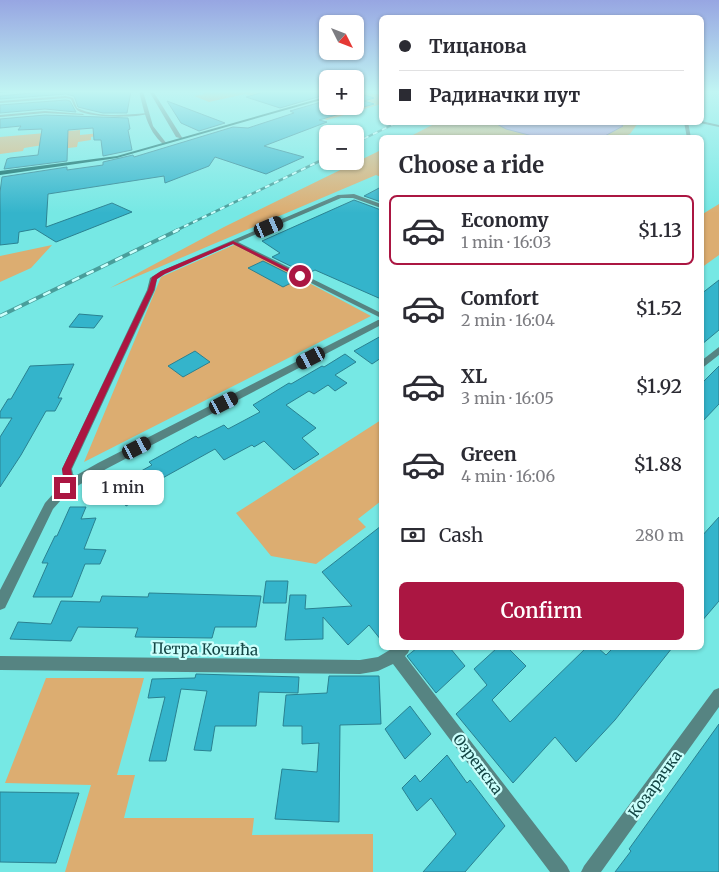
<!DOCTYPE html>
<html lang="en">
<head>
<meta charset="utf-8">
<style>
	:root { --surface:#fff; --page:#f2f2f3; --text:#2b2b33; --muted:#7c7c81; --line:#e1e1e2; --accent:#ab1642 }
	body { margin:0; font-family:Merriweather,serif; background:var(--page); color:var(--text); height:100vh; display:flex; flex-direction:column; font-size:19px; white-space:nowrap }
	* { box-sizing:border-box; margin:0 }
	p { font-size:16px; color:var(--muted) }
	.icon { flex:none; width:28px; height:28px; fill:none; stroke:currentColor; stroke-width:2; stroke-linecap:round; stroke-linejoin:round }
	.map { position:relative; flex:1; overflow:hidden }
	.drawer { position:absolute; left:379px; top:135px; width:325px; height:515px; display:flex; flex-direction:column; background:var(--surface); border-radius:8px; box-shadow:0 1px 4px #0004 }
	.drawer>* { flex:none }
	.hud { position:absolute; left:379px; top:15px; width:325px; height:110px; border-radius:8px; box-shadow:0 1px 4px #0004; display:grid; align-content:center; height:110px; padding:0 20px; background:var(--surface) }
	.needle { width:32px; rotate:132deg }
	.tools { position:absolute; left:319px; top:15px; display:grid; gap:10px }
	.tools a { display:grid; place-items:center; width:45px; height:45px; border-radius:8px; background:var(--surface); box-shadow:0 1px 4px #0004; font-size:25px }
	.end { position:absolute; width:22px; height:22px; margin:-11px; border:6px solid #ab1642; background:#fff; box-shadow:0 0 0 2px #fff }
	.from { border-radius:50% }
	.bubble { position:absolute; height:35px; border-radius:8px; background:var(--surface); box-shadow:0 1px 4px #0004; font-size:16px; font-weight:600; line-height:35px; text-align:center }
	.car { position:absolute; width:15px; height:30px; margin:-15px -8px; border-radius:6px; box-shadow:0 0 4px 1px #0007; background:linear-gradient(#222 24%,#8ab4d8 0 40%,#222 0 76%,#8ab4d8 0 86%,#222 0) }
	.hud b { display:flex; align-items:center; gap:18px; height:48px; font-size:19px }
	.hud b+b { border-top:1px solid var(--line) }
	.hud i { width:12px; height:12px; background:var(--text) }
	ul { padding:0; list-style:none }
	li { display:flex; align-items:center; gap:15px; height:70px; margin:0 10px 8px; padding:0 10px; border:2px solid transparent; border-radius:8px }
	li div { flex:1 }
	li b { display:block; font-size:19px }
	li em { font-style:normal; font-weight:600 }
	li.current { border-color:var(--accent) }
	li>.icon { width:45px; height:45px; stroke-width:1.5 }
	h2 { padding:0 20px; font-size:22px; line-height:60px }
	.pay { display:flex; align-items:center; gap:12px; height:55px; padding:0 20px; font-size:19px }
	.pay p { margin-inline-start:auto }
	.cta { display:flex; gap:10px; margin-top:auto; padding:10px 20px }
	.cta a { flex:1; height:58px; border-radius:8px; background:var(--accent); color:#fff; font-size:20px; font-weight:600; line-height:58px; text-align:center }
	.map>svg:first-child { display:block }
	.green { fill:#dcad71 }
	.water { fill:#bf92d9; stroke:#8b7bac }
	.building { fill:#34b4cb; stroke:#2a8191 }
	.lines { fill:none; stroke-linecap:round; stroke-linejoin:round }
	.lane { fill:#568482; fill-rule:evenodd }
	.street { fill:#568482; fill-rule:evenodd }
	.secondary { fill:#005e5c; fill-rule:evenodd }
	.rail-far1-casing { stroke:#499e9b; stroke-width:2.5 }
	.rail-casing { stroke:#499e9b; stroke-width:4 }
	.rail-far1 { stroke:#cbfffc; stroke-width:2; stroke-dasharray:5; stroke-linecap:butt }
	.rail { stroke:#cbfffc; stroke-width:2.5; stroke-dasharray:8; stroke-linecap:butt }
	.route { fill:#ab1642 }
	.labels { text-anchor:middle; dominant-baseline:central; stroke-width:4.5; stroke-linejoin:round; paint-order:stroke }
	.near-street-label { font-size:15px; fill:#134544; stroke:#cbfffc }
</style>
</head>
<body>
<div class="map">
<svg width="719" height="872" viewBox="0 0 719 872">
	<rect width="100%" height="100%" fill="#76e8e4"/>
	<path class="green" d="M 198,91 L 263,91 L 267,93 L 252,96 L 245,94 L 209,102 L 194,96 L 205,94 Z
		M 362,92 L 381,95 L 381,104 L 327,120 L 311,115 L 347,106 L 357,109 L 364,107 L 355,101 L 370,106 L 376,104 L 357,98 L 375,98 L 359,93 Z
		M 436,123 L 638,123 L 630,134 L 622,137 L 407,138 Z
		M 80,130 L 80,135 L 101,133 L 101,135 L 91,137 L 91,140 L 78,142 L 77,147 L 42,151 L 43,145 L 24,148 L 23,151 L 0,154 L 0,137 Z
		M 381,150 L 381,177 L 376,175 L 110,288 L 224,227 Z
		M 719,204 L 719,255 L 701,268 L 701,215 Z
		M 236,244 L 371,316 L 84,462 L 161,277 Z
		M 52,245 L 31,268 L 0,282 L 0,256 Z
		M 381,420 L 381,501 L 358,519 L 366,527 L 316,564 L 271,556 L 236,513 Z
		M 46,678 L 144,678 L 117,775 L 135,775 L 124,818 L 254,818 L 252,835 L 373,834 L 373,872 L 65,872 L 91,785 L 5,783 Z"/>
	<path class="water" d="M 618,122 L 623,126 L 603,137 L 540,138 L 506,129 L 495,123 Z"/>
	<path class="building" d="M 52,91 L 131,91 L 127,113 L 103,113 L 86,109 L 78,107 L 74,96 L 66,94 L 0,99 L 0,96 Z
		M 264,91 L 328,91 L 328,94 L 280,108 L 246,97 L 264,92 Z
		M 355,92 L 374,98 L 364,101 L 374,104 L 319,120 L 327,122 L 264,146 L 304,157 L 266,174 L 215,157 L 209,166 L 165,183 L 164,176 L 48,194 L 46,227 L 112,203 L 132,212 L 56,242 L 35,229 L 19,232 L 18,243 L 0,245 L 0,192 L 2,177 L 67,167 L 67,170 L 103,165 L 103,162 L 133,155 L 134,157 L 233,127 L 248,128 L 294,113 L 290,111 L 328,100 L 328,106 L 355,106 Z
		M 66,100 L 70,101 L 76,112 L 45,109 L 0,113 L 0,105 Z
		M 167,101 L 225,123 L 199,131 L 181,123 Z
		M 45,115 L 128,118 L 130,129 L 128,130 L 132,150 L 103,156 L 101,140 L 94,140 L 93,128 L 68,130 L 67,161 L 4,169 L 7,159 L 10,158 L 38,155 L 42,129 L 18,130 L 21,126 L 0,128 L 0,119 Z
		M 381,187 L 381,202 L 364,196 Z
		M 354,200 L 381,210 L 381,299 L 315,270 L 307,274 L 272,257 L 280,253 L 262,241 Z
		M 263,261 L 299,279 L 283,287 L 248,268 Z
		M 719,280 L 719,330 L 701,345 L 701,294 Z
		M 79,314 L 103,316 L 94,328 L 69,327 Z
		M 381,336 L 381,358 L 372,364 L 354,351 Z
		M 195,351 L 210,362 L 183,377 L 168,366 Z
		M 345,354 L 356,362 L 335,375 L 347,383 L 335,391 L 328,385 L 314,394 L 309,391 L 286,405 L 316,428 L 302,438 L 319,454 L 294,470 L 264,441 L 254,447 L 252,445 L 224,460 L 215,449 L 150,485 L 154,490 L 126,506 L 114,486 L 152,465 L 149,462 L 196,436 L 198,438 L 224,425 L 228,429 L 260,412 L 253,405 L 289,383 L 291,384 L 322,366 L 324,367 Z
		M 74,364 L 58,398 L 62,398 L 55,411 L 46,411 L 21,455 L 0,487 L 0,437 L 12,418 L 0,418 L 0,412 L 8,399 L 11,399 L 30,366 Z
		M 719,366 L 719,404 L 701,423 L 701,384 Z
		M 70,507 L 86,507 L 81,519 L 96,518 L 84,549 L 106,550 L 100,564 L 85,564 L 72,597 L 33,597 L 48,563 L 42,563 L 55,536 L 57,536 Z
		M 719,517 L 719,601 L 701,622 L 701,537 Z
		M 381,526 L 381,640 L 369,625 L 348,645 L 323,617 L 323,639 L 285,640 L 290,595 L 306,595 L 305,609 L 352,606 L 322,572 Z
		M 266,581 L 288,581 L 286,603 L 263,603 Z
		M 149,593 L 261,596 L 256,627 L 215,627 L 212,638 L 135,637 L 138,628 L 78,627 L 71,641 L 10,639 L 18,622 L 51,624 L 61,601 L 100,602 L 102,596 L 148,597 Z
		M 417,648 L 450,648 L 465,666 L 436,693 L 407,656 Z
		M 497,648 L 508,648 L 526,666 L 492,700 L 510,722 L 586,648 L 598,648 L 606,655 L 613,648 L 672,648 L 615,720 L 576,762 L 555,737 L 513,783 L 456,714 L 487,685 L 474,669 Z
		M 196,674 L 299,677 L 298,693 L 259,692 L 256,726 L 215,726 L 211,751 L 194,750 L 207,691 L 181,689 L 166,761 L 149,761 L 165,697 L 148,698 L 152,679 L 195,678 Z
		M 329,676 L 379,676 L 381,724 L 340,725 L 339,822 L 275,819 L 282,769 L 317,772 L 319,743 L 302,744 L 302,726 L 283,726 L 286,695 L 327,693 Z
		M 410,706 L 431,734 L 405,759 L 385,729 Z
		M 719,724 L 719,872 L 615,872 L 631,851 L 629,849 Z
		M 447,755 L 467,783 L 470,780 L 505,826 L 465,872 L 423,872 L 456,834 L 431,798 L 417,811 L 402,788 L 415,775 L 420,782 Z
		M 0,792 L 79,793 L 56,863 L 0,862 Z"/>
	<g class="lines">
		<path class="lane" d="M 66,96 L 73,98 L 77,108 C 98,118 125,115 147,113 L 148,114 C 134,118 89,118 77,110 C 74,107 73,103 71,99 L 66,98 L 0,103 L 0,101 Z
			M 45,111 L 84,114 L 83,115 L 45,113 L 0,117 L 0,115 Z"/>
		<path class="street" d="M 139,91 L 143,91 L 153,126 L 167,144 L 163,144 C 147,130 144,111 139,91 Z
			M 149,91 L 153,91 L 183,139 L 176,137 Z
			M 701,121 L 719,125 L 719,127 L 700,123 Z
			M 684,122 L 688,122 L 691,138 L 687,138 Z
			M 354,194 L 381,204 L 381,208 L 353,198 L 341,198 L 238,242 L 381,313 L 381,318 L 233,244 L 165,273 L 157,279 L 155,290 L 72,469 L 73,474 L 75,476 L 98,463 L 378,320 L 381,320 L 381,325 L 106,469 L 69,491 L 53,509 L 5,608 L 0,610 L 0,590 L 45,503 L 61,485 L 67,482 L 63,476 L 62,469 L 147,290 L 150,278 L 161,271 L 338,195 Z
			M 719,347 L 719,355 L 701,369 L 701,361 Z
			M 393,648 L 410,648 L 408,653 L 405,656 L 567,866 L 570,872 L 550,872 L 393,664 L 378,671 L 360,674 L 0,670 L 0,656 L 360,660 L 378,657 Z
			M 719,688 L 719,707 L 601,872 L 581,872 L 584,866 L 714,690 Z"/>
		<path class="secondary" d="M 0,91 L 21,91 L 0,93 Z
			M 328,96 L 328,98 L 117,158 L 0,175 L 0,171 L 117,156 Z"/>
		<g class="rail-far1-casing">
			<path id="rail-far1" d="M 355,143 L 398,122
				M 175,231 L 328,157"/>
		</g>
		<g class="rail-casing">
			<path id="rail" d="M 0,316 L 178,230"/>
		</g>
		<use href="#rail-far1" class="rail-far1"/>
		<use href="#rail" class="rail"/>
	</g>
	<linearGradient id="sky" x2="0" y2="1"><stop stop-color="#97a6e2"/><stop offset="0.43" stop-color="#c1f5f3"/><stop offset="1" stop-color="#c1f5f3" stop-opacity="0"/></linearGradient>
	<rect width="719" height="213" fill="url(#sky)"/>
	<path class="route" d="M 233,241 L 303,276 L 298,277 L 233,244 L 165,274 L 157,279 L 154,290 L 71,469 L 72,475 L 78,482 L 68,491 L 61,491 L 61,486 L 68,482 L 63,476 L 62,469 L 148,290 L 152,277 L 161,271 Z"/>
	<g class="labels">
		<g class="near-street-label">
			<text transform="translate(205 649) rotate(1)">Петра Кочића</text>
			<text transform="translate(478 764) rotate(53)">Озренска</text>
			<text transform="translate(655 784) rotate(-54)">Козарачка</text>
		</g>
	</g>
</svg>
<div class="tools">
<a><svg class="needle" viewBox="-14 -14 28 28"><path d="M0-13l5 13h-10z" fill="#e53935"/><path d="M0 13l5-13h-10z" fill="#7c7c81"/></svg></a>
<a>+</a>
<a>−</a>
</div>
<i class="end from" style="left:300px;top:276px"></i>
<i class="end" style="left:65px;top:488px"></i>
<div class="bubble" style="left:82px;top:470px;width:82px">1 min</div>
<i class="car" style="left:269px;top:227px;rotate:67deg"></i>
<i class="car" style="left:311px;top:358px;rotate:243deg"></i>
<i class="car" style="left:224px;top:403px;rotate:63deg"></i>
<i class="car" style="left:137px;top:448px;rotate:63deg"></i>
<div class="hud">
<b><i class="from"></i>Тицанова</b>
<b><i></i>Радиначки пут</b>
</div>
<section class="drawer">
<h2>Choose a ride</h2>
<ul>
<li class="current"><svg class="icon" aria-label="car" viewBox="0 0 24 24"><path d="M5 17H2v-5l4-1 3-4h7l3 4 3 1v5h-3M9 17h6M6 11h13"/><circle cx="7" cy="17" r="2"/><circle cx="17" cy="17" r="2"/></svg><div><b>Economy</b><p>1 min · 16:03</p></div><em>$1.13</em></li>
<li><svg class="icon" aria-label="car" viewBox="0 0 24 24"><path d="M5 17H2v-5l4-1 3-4h7l3 4 3 1v5h-3M9 17h6M6 11h13"/><circle cx="7" cy="17" r="2"/><circle cx="17" cy="17" r="2"/></svg><div><b>Comfort</b><p>2 min · 16:04</p></div><em>$1.52</em></li>
<li><svg class="icon" aria-label="car" viewBox="0 0 24 24"><path d="M5 17H2v-5l4-1 3-4h7l3 4 3 1v5h-3M9 17h6M6 11h13"/><circle cx="7" cy="17" r="2"/><circle cx="17" cy="17" r="2"/></svg><div><b>XL</b><p>3 min · 16:05</p></div><em>$1.92</em></li>
<li><svg class="icon" aria-label="car" viewBox="0 0 24 24"><path d="M5 17H2v-5l4-1 3-4h7l3 4 3 1v5h-3M9 17h6M6 11h13"/><circle cx="7" cy="17" r="2"/><circle cx="17" cy="17" r="2"/></svg><div><b>Green</b><p>4 min · 16:06</p></div><em>$1.88</em></li>
</ul>
<div class="pay"><svg class="icon" aria-label="cash" viewBox="0 0 24 24"><path d="M3 7h18v10H3z"/><circle cx="12" cy="12" r="2"/></svg>Cash<p>280 m</p></div>
<div class="cta"><a>Confirm</a></div>
</section>
</div>
</body>
</html>
